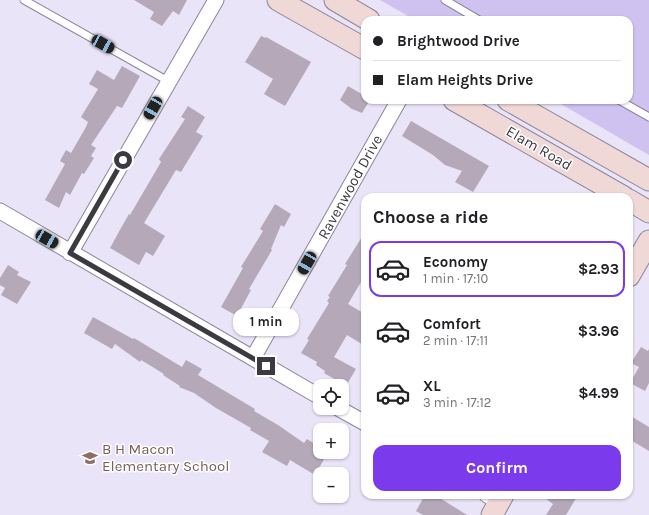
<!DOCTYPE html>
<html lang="en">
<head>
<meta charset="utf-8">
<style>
	:root { --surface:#fff; --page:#f6f6f6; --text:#202124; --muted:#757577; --line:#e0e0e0; --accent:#7c3aed }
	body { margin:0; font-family:Karla,sans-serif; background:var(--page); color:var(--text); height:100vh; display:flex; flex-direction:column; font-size:15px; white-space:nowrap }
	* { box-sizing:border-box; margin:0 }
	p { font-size:13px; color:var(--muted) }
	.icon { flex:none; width:22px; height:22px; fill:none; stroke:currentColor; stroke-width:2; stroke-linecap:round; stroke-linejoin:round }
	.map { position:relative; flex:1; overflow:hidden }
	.panel { position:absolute; left:361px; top:193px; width:272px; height:306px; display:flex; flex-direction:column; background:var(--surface); border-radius:12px; box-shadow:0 1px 3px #0004 }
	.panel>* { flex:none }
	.hud { position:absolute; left:361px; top:16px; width:272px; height:88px; border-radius:12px; box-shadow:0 1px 3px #0004; display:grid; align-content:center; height:88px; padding:0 12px; background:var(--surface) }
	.controls { position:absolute; left:313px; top:379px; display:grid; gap:8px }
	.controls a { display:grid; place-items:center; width:36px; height:36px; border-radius:8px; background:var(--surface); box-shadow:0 1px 3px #0004; font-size:20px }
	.end { position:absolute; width:18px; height:18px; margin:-9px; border:5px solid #3b3941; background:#fff; box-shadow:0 0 0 2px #fff }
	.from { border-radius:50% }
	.bubble { position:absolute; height:28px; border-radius:12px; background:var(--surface); box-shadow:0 1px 3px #0004; font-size:13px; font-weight:700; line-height:28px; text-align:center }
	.car { position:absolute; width:12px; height:24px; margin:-12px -6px; border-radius:5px; box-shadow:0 0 3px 1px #0007; background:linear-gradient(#222 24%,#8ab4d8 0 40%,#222 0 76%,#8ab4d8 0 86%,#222 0) }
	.hud b { display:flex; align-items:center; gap:14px; height:38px; font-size:15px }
	.hud b+b { border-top:1px solid var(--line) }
	.hud i { width:10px; height:10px; background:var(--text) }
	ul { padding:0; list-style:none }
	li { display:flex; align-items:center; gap:12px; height:56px; margin:0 8px 6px; padding:0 4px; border:2px solid transparent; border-radius:12px }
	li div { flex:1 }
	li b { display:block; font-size:15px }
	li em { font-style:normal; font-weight:700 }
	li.selected { border-color:var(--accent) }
	li>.icon { width:36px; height:36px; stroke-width:1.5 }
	h2 { padding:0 12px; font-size:18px; line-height:48px }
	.button { display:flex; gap:8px; margin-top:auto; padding:8px 12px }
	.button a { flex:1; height:46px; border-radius:12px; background:var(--accent); color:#fff; font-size:16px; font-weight:700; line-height:46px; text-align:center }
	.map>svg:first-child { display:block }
	.green { fill:#cfc2f0 }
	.building { fill:#b5a9b9 }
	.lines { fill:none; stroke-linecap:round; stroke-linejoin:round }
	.lane-casing { stroke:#8b8698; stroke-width:9 }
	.street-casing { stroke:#8b8698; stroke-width:17 }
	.secondary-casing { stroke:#8b8698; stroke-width:23 }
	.lane { stroke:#fff; stroke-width:7 }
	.street { stroke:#fff; stroke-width:15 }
	.secondary { stroke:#f0d8d7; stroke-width:21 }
	.route { stroke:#3b3941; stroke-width:5 }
	.labels { text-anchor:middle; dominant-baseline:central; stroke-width:3; stroke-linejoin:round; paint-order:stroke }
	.street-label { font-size:15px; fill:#3b3941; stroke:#fff }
	.education-label { font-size:15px; fill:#785e54; stroke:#fff; text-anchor:start }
</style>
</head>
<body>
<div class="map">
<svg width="649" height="515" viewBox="0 0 649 515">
	<rect width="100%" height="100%" fill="#e9e4f8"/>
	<path class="green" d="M 380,0 L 649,0 L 649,155 L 554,100 L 629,100 L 629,20 L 415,20 Z"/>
	<path class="building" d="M 134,0 L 187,0 L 179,15 L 173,11 L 162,26 L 150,19 L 154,12 Z
		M 261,36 L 266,38 L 266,37 L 311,62 L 285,106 L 264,94 L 273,79 L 245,62 Z
		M 122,66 L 140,76 L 122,108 L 117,106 L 91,145 L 96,148 L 91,156 L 94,158 L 84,174 L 82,173 L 70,195 L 66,192 L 59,208 L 45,200 L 65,164 L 60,161 L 66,150 L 71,153 L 86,127 L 88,122 L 81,117 L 98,89 L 89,84 L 97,70 L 114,80 Z
		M 348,86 L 365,96 L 365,100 L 370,100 L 362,113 L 352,109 L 340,100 Z
		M 188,106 L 205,117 L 196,132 L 203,136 L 181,172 L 176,170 L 144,223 L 165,236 L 153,256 L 146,252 L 139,265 L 110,248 L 121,228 L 129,214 L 130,215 L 161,162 L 159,159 L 185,119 L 181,117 Z
		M 411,121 L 489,166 L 473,192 L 455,182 L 462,171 L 445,165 L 433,155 L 402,136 Z
		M 275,204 L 291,214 L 284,227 L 281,225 L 271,249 L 272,250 L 249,289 L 251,290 L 237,316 L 221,307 L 243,268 L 241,267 L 263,231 L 260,229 Z
		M 365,232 L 365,284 L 361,282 L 348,304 L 365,314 L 365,346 L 347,335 L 334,357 L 356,369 L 346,386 L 324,373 L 325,371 L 316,365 L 317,362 L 301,353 L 309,340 L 307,339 L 329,303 L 327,301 L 330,297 L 328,296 L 347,265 L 345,264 Z
		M 8,265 L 19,272 L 17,275 L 31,282 L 17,304 L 1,295 L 5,288 L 0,285 L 0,278 Z
		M 93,317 L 133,339 L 134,338 L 182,367 L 186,360 L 202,369 L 198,375 L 255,409 L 254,411 L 278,425 L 304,443 L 307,439 L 320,447 L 320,452 L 327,454 L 315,475 L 290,460 L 287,466 L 262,452 L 269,441 L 250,430 L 251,428 L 216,408 L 194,393 L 179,387 L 180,386 L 163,375 L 164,374 L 141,360 L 140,362 L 115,344 L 112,349 L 84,333 Z
		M 641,347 L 648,351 L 649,349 L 649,383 L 645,391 L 630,383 L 639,367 L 631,363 Z
		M 629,415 L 649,427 L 649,451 L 629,439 Z
		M 425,495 L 435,495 L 467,515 L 423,515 L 416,511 Z
		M 541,495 L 578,495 L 566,515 L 546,515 L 553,504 Z"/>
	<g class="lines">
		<g class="lane-casing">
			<path id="lane" d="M 24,0 L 168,81
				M 445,0 L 479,20
				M 619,100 L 649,117"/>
		</g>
		<g class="street-casing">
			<path id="street" d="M 0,211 L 320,397
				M 70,253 L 216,0
				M 253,358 L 399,100
				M 338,408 L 365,423
				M 487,495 L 499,502"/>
		</g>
		<g class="secondary-casing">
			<path id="secondary" d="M 278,0 L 365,49
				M 335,0 L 369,20
				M 454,100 L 624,197
				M 508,100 L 649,180
				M 629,200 L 649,212
				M 629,276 L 649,241
				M 492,515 L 503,495"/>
		</g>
		<use href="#lane" class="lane"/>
		<use href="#street" class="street"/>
		<use href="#secondary" class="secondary"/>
	</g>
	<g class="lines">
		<path class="route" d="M 123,160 L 70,253 L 266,366"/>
	</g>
	<defs>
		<g id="school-bare" transform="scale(1.2)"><path d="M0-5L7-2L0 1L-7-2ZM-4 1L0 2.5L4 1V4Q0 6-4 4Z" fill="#8d6e63" stroke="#fff" stroke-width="2.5" paint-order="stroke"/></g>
	</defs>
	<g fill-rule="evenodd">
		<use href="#school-bare" x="90" y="458"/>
	</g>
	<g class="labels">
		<g class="street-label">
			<text transform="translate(539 148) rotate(30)">Elam Road</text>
			<text transform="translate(350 187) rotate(-61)">Ravenwood Drive</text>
		</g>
		<g class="education-label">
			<text x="102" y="449">B H Macon<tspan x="102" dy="17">Elementary School</tspan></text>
		</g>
	</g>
</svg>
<div class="controls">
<a><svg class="icon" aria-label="locate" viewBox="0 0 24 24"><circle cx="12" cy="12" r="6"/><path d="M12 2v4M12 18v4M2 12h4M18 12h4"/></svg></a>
<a>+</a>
<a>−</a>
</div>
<i class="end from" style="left:123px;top:160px"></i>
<i class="end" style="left:266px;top:366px"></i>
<div class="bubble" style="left:233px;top:308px;width:66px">1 min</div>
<i class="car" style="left:103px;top:44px;rotate:119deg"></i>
<i class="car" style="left:153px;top:108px;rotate:210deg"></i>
<i class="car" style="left:47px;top:239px;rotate:120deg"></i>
<i class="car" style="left:307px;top:263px;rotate:210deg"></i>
<div class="hud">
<b><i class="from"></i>Brightwood Drive</b>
<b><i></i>Elam Heights Drive</b>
</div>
<section class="panel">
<h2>Choose a ride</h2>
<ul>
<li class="selected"><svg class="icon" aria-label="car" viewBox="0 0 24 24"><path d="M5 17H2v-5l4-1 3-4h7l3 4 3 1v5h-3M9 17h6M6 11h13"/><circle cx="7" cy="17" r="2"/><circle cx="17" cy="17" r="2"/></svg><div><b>Economy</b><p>1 min · 17:10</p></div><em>$2.93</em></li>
<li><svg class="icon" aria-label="car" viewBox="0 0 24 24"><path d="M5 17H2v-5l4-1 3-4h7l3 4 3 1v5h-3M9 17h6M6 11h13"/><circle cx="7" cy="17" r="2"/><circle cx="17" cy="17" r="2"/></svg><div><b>Comfort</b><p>2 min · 17:11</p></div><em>$3.96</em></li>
<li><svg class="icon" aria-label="car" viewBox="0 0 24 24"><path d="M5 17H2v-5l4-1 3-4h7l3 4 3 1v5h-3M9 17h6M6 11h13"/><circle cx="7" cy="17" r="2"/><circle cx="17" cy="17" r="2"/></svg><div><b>XL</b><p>3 min · 17:12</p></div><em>$4.99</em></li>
</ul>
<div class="button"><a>Confirm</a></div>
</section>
</div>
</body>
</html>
